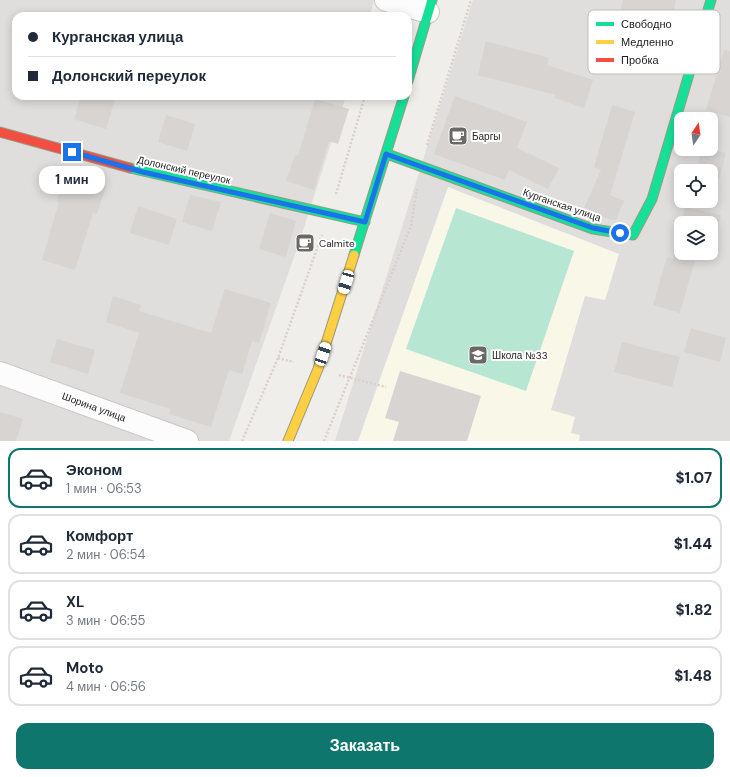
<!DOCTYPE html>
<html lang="ru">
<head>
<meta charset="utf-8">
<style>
	:root { --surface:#fff; --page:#f2f2f3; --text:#1f2937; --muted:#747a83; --line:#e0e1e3; --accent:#0f766e }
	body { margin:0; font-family:"DM Sans",sans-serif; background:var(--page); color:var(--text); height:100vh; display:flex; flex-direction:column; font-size:15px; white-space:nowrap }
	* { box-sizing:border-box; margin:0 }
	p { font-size:13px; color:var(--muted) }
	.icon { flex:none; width:22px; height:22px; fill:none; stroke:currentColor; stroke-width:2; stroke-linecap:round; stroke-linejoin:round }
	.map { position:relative; height:441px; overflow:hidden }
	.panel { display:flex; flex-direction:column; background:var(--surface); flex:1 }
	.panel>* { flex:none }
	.hud { position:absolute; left:12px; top:12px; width:400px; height:88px; border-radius:12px; box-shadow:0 2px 10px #0003; display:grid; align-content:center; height:88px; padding:0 16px; background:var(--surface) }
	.needle { width:26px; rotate:13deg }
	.fabs { position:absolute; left:674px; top:112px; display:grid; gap:8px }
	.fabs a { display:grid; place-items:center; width:44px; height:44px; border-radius:8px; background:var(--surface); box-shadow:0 2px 10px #0003; font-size:20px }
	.end { position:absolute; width:18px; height:18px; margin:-9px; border:5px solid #1a73e8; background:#fff; box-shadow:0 0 0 2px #fff }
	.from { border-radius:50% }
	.bubble { position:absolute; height:28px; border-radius:12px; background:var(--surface); box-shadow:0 2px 10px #0003; font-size:13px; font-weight:800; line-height:28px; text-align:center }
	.car { position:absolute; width:12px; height:24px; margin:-12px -6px; border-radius:5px; box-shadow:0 0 3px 1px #0007; background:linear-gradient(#fff 24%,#345 0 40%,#fff 0 76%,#345 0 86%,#fff 0) }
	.hud b { display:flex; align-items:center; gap:14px; height:38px; font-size:15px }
	.hud b+b { border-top:1px solid var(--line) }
	.hud i { width:10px; height:10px; background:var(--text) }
	ul { padding:7px 0 0; list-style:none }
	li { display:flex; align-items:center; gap:12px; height:60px; margin:0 8px 6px; padding:0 8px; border:2px solid var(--line); border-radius:12px }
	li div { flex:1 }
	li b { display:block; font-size:15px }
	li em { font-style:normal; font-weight:800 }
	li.current { border-color:var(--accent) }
	li>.icon { width:36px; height:36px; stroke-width:1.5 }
	.primary-button { display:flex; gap:8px; margin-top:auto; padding:8px 16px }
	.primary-button a { flex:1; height:46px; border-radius:12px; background:var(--accent); color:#fff; font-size:16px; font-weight:800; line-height:46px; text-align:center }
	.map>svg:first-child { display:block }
	.residential { fill:#dfdedc; fill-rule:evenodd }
	.education { fill:#f8f7e8 }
	.pitch { fill:#b7e6d2 }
	.building { fill:#d7d4d2 }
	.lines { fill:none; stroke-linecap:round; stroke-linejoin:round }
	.street-casing { stroke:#c9c8c7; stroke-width:24 }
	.fast-casing { stroke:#999a82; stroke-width:11 }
	.slow-casing { stroke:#999a82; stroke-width:11 }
	.jam-casing { stroke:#999a82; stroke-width:11 }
	.path { stroke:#dccecd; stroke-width:2.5; stroke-dasharray:2 2; stroke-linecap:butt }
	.street { stroke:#fdfcfc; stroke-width:22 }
	.fast { stroke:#16e098; stroke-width:9 }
	.slow { stroke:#ffcf43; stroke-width:9 }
	.jam { stroke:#f24e42; stroke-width:9 }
	.route { stroke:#1a73e8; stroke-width:5 }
	.labels { text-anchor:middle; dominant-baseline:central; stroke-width:4; stroke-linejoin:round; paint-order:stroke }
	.poi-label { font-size:10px; fill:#222; stroke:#fff; text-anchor:start }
	.street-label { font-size:10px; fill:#222; stroke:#fff }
	.key { fill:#fff; stroke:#bdbdbd; stroke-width:1 }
	.key-label { font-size:11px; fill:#222 }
</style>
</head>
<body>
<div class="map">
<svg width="730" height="441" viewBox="0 0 730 441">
	<rect width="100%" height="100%" fill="#f0eeeb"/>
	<path class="residential" d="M 0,0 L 374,0 L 370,16 L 16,16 L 16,96 L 346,96 L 300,240 L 229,441 L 0,441 Z
		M 473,0 L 730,0 L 730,441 L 335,441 ZM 681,119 L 711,119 L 711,149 L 681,149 ZM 681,171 L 711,171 L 711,201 L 681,201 ZM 681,223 L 711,223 L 711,253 L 681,253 Z"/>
	<path class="education" d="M 448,187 L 619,254 L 605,300 L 585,296 L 551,410 L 575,417 L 571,433 L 580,435 L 579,441 L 358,441 Z"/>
	<path class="pitch" d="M 456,208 L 574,251 L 526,391 L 406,349 Z"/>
	<path class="building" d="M 623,0 L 676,0 L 667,42 L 671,43 L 666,69 L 632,62 L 640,22 L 619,17 Z
		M 486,41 L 549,58 L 547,65 L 593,80 L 584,108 L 555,98 L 556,95 L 478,75 Z
		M 724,50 L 730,51 L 730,117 L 706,110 Z
		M 81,96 L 116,96 L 106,129 L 74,119 Z
		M 455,96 L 527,122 L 517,148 L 559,168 L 548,189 L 509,170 L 505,180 L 434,154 Z
		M 315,99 L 349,109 L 338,144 L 329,141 L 314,190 L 286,181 L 295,155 L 298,156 Z
		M 612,105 L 635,112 L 610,195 L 624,201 L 616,220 L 608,219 L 584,208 L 601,170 L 594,167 Z
		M 166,115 L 195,124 L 187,151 L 158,142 Z
		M 702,149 L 711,149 L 726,153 L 719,179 L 711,177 L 711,171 L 696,171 Z
		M 65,173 L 106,186 L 97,214 L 93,213 L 75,270 L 42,260 L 59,202 L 57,202 Z
		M 190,195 L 221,202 L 212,231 L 182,222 Z
		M 138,206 L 177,219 L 169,245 L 130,233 Z
		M 685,207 L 721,215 L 714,247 L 711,246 L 711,223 L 682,223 Z
		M 270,213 L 296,221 L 286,257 L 259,249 Z
		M 681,226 L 681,253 L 697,253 L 680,313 L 653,305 L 667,257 L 673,259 Z
		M 225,289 L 271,303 L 259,343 L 252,341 L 242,374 L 229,370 L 211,427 L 169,414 L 171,409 L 120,393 L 139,333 L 106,322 L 113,296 L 141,305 L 139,311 L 211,333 Z
		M 691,328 L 726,338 L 720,362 L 684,352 Z
		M 57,339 L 95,350 L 88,374 L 50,362 Z
		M 622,342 L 680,357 L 672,387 L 614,372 Z
		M 400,371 L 481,396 L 467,441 L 393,441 L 399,422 L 385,418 Z
		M 0,412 L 23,419 L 16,441 L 0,441 Z"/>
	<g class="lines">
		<g class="street-casing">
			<path id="street" d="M 386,0 L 428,12
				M 0,373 L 187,441"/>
		</g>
		<g class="fast-casing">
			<path id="fast" d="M 408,81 L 432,0
				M 387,154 L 593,229 L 633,235 L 652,199 L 711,0
				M 130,168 L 365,222
				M 354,255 L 404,96"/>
		</g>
		<g class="slow-casing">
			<path id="slow" d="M 288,441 L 318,369 L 354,255"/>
		</g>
		<g class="jam-casing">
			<path id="jam" d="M 0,132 L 130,168"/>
		</g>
		<path class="path" d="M 427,145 L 471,0
			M 336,194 L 365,96
			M 278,358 L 294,362
			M 339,375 L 386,387
			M 242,441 L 278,358 L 322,235
			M 324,441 L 411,226 L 417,189"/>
		<use href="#street" class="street"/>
		<use href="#fast" class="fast"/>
		<use href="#slow" class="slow"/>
		<use href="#jam" class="jam"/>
	</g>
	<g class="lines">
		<path class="route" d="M 72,152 L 143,172 L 365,222 L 386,154 L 593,228 L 620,233"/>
	</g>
	<defs>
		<g id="cafe-square" transform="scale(1)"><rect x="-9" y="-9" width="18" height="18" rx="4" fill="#6a6968" stroke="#fff"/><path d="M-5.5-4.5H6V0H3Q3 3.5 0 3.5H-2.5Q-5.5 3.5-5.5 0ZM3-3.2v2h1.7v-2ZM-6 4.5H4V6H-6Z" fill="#fff"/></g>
		<g id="school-square" transform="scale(1)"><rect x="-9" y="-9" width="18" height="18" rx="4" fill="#6a6968" stroke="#fff"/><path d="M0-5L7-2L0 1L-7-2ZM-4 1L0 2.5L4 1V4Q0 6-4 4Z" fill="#fff"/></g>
	</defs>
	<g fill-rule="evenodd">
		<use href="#cafe-square" x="458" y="136"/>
		<use href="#cafe-square" x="305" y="243"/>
		<use href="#school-square" x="478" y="355"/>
	</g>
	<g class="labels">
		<g class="poi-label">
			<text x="472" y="136">Баргы</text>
			<text x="319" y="243">Calmite</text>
			<text x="492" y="355">Школа №33</text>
		</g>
		<g class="street-label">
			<text transform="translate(184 170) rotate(13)">Долонский переулок</text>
			<text transform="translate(562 205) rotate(19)">Курганская улица</text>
			<text transform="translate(94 407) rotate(20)">Шорина улица</text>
		</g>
	</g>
	<rect x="588" y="10" width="132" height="64" rx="6" class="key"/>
	<rect x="596" y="22" width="18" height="4" fill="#16e098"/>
	<rect x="596" y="40" width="18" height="4" fill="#ffcf43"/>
	<rect x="596" y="58" width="18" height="4" fill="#f24e42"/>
	<g class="key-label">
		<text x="621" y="28">Свободно</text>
		<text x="621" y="46">Медленно</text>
		<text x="621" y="64">Пробка</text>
	</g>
</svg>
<div class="fabs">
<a><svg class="needle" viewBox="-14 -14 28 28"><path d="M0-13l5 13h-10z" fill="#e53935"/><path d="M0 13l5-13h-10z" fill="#747a83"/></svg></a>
<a><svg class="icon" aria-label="locate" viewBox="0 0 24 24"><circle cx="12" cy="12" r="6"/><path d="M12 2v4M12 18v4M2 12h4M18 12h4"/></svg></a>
<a><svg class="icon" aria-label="layers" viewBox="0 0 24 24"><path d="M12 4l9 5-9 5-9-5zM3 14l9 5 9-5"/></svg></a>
</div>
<i class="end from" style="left:620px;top:233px"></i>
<i class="end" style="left:72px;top:152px"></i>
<div class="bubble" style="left:39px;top:166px;width:66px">1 мин</div>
<i class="car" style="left:346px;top:282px;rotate:197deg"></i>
<i class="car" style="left:323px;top:354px;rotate:18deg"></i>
<div class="hud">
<b><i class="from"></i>Курганская улица</b>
<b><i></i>Долонский переулок</b>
</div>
</div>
<section class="panel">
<ul>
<li class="current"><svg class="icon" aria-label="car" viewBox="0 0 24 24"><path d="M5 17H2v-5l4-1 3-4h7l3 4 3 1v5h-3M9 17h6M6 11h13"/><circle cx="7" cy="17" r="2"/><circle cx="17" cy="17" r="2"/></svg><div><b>Эконом</b><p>1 мин · 06:53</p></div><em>$1.07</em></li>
<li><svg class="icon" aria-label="car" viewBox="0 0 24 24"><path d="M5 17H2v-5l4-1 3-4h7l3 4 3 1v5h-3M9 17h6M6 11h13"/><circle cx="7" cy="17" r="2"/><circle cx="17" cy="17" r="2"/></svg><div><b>Комфорт</b><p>2 мин · 06:54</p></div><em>$1.44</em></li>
<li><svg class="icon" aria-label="car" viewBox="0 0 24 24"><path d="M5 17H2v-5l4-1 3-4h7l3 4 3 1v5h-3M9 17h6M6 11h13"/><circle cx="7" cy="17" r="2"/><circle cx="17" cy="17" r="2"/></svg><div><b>XL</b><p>3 мин · 06:55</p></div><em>$1.82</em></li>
<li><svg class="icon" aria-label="car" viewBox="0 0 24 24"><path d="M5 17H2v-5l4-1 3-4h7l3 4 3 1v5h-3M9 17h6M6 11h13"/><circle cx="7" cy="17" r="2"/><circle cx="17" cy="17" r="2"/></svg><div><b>Moto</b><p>4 мин · 06:56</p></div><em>$1.48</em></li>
</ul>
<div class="primary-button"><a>Заказать</a></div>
</section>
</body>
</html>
